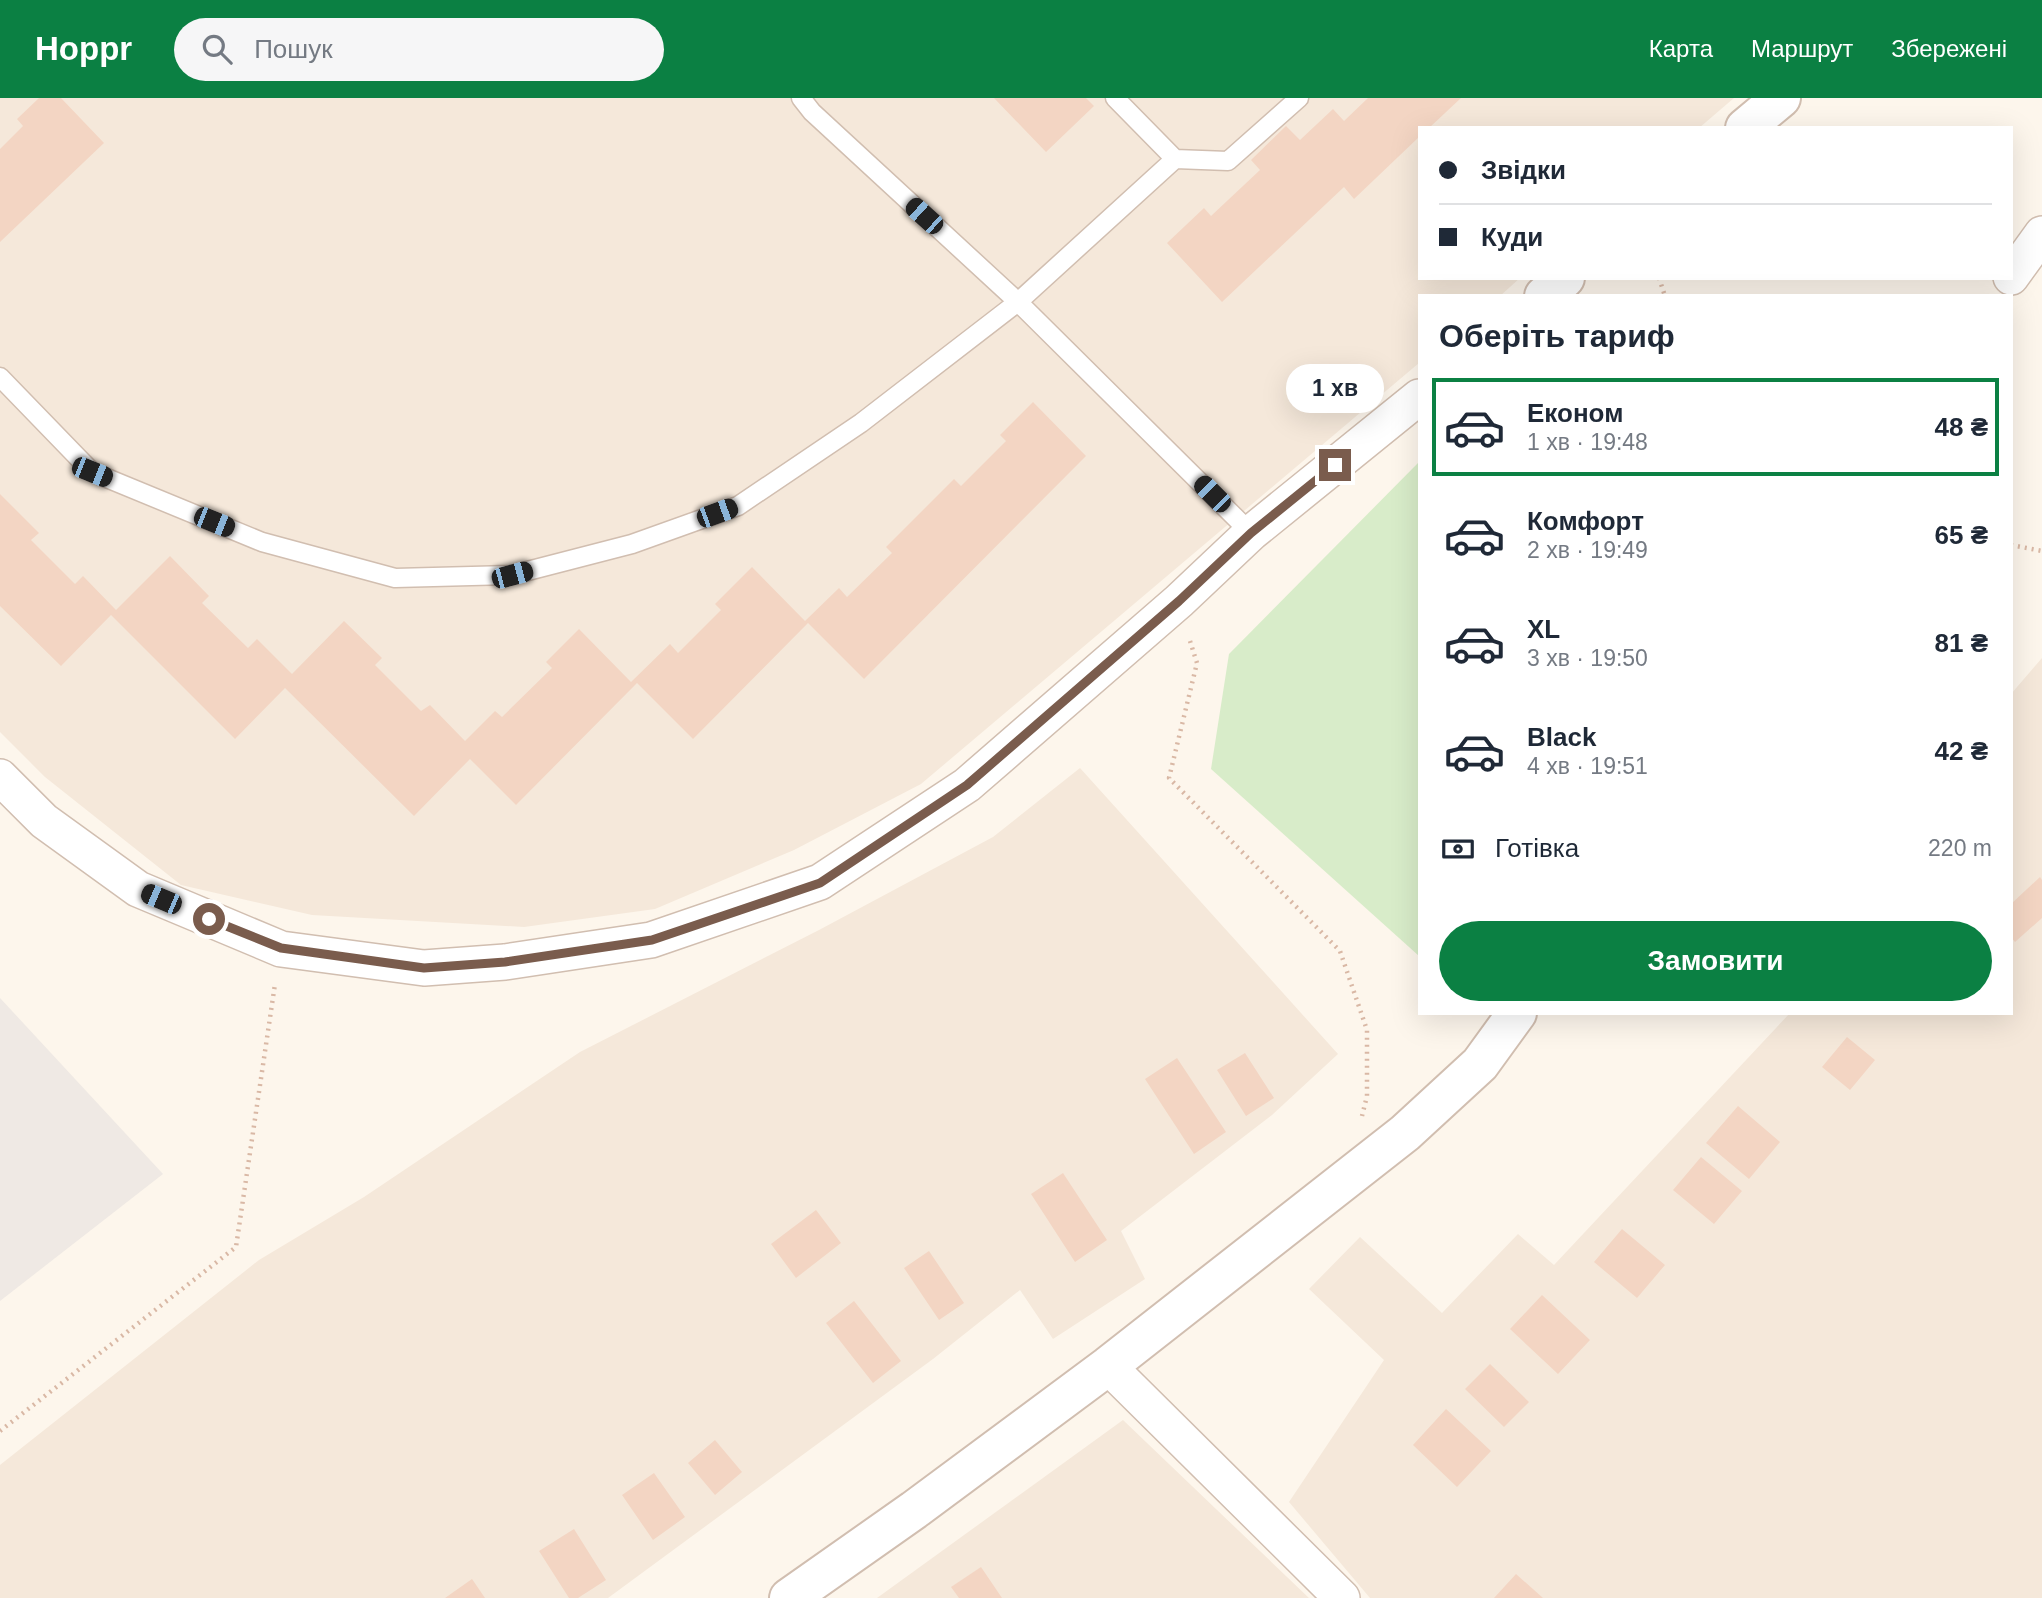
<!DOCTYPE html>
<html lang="uk">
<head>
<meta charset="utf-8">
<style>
	:root { --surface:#fff; --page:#f6f6f7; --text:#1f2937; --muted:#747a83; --line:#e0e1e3; --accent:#0b8043 }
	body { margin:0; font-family:Helvetica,sans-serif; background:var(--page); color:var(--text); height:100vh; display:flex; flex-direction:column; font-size:26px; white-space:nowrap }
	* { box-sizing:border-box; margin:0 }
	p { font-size:23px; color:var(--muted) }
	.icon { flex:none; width:38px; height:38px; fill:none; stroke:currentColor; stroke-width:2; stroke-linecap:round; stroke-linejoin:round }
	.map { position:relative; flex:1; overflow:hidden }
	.sheet { position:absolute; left:1418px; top:196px; width:595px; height:721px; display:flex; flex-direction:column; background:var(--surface); border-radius:0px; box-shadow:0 7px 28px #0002 }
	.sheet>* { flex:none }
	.hud { position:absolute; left:1418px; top:28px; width:595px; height:154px; border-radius:0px; box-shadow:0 7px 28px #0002; display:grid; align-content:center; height:154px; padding:0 21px; background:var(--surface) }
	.end { position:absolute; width:32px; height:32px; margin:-16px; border:9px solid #7a5c4d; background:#fff; box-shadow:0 0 0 4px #fff }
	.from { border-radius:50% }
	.bubble { position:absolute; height:49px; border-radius:24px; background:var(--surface); box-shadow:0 7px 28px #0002; font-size:23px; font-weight:700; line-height:49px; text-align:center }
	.car { position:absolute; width:21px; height:42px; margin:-21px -10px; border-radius:9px; box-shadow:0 0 5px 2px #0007; background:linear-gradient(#222 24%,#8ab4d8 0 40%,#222 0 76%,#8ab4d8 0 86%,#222 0) }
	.hud b { display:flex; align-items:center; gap:24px; height:66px; font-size:26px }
	.hud b+b { border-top:2px solid var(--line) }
	.hud i { width:18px; height:18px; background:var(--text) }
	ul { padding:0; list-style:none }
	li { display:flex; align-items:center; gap:21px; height:98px; margin:0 14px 10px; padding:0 7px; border:4px solid transparent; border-radius:0px }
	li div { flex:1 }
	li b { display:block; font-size:26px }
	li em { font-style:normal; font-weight:700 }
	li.current { border-color:var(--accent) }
	li>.icon { width:63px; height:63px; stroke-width:1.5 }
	h2 { padding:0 21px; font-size:32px; line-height:84px }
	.pay { display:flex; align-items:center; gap:18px; height:77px; padding:0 21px; font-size:26px }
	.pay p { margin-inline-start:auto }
	.primary-button { display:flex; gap:14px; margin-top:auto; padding:14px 21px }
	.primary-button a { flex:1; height:80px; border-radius:42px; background:var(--accent); color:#fff; font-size:28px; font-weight:700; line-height:80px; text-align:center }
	header { display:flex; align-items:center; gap:42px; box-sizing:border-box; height:98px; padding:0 35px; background:var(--accent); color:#fff }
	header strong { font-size:33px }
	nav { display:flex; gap:38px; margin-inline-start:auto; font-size:24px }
	.search { width:490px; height:63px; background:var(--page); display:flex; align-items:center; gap:18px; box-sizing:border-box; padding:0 24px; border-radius:38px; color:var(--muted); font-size:26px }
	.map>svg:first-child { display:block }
	.residential { fill:#f5e8da }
	.industrial { fill:#efe9e4 }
	.green { fill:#d8ecc9 }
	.building { fill:#f3d5c3 }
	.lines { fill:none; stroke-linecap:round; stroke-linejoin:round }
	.service-casing { stroke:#d1beb0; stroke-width:21 }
	.minor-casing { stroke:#d1beb0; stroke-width:38 }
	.tertiary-casing { stroke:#d1beb0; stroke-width:42 }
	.path { stroke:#d9b8a5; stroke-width:4.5; stroke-dasharray:2 5; stroke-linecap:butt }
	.service { stroke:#fff; stroke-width:18 }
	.minor { stroke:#fff; stroke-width:35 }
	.tertiary { stroke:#fff; stroke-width:38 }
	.route { stroke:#7a5c4d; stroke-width:9 }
</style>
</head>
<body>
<header>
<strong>Hoppr</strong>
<div class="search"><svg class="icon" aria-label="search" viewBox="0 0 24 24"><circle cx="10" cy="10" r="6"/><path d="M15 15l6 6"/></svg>Пошук</div>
<nav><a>Карта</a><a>Маршрут</a><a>Збережені</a></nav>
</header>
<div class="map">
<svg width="2042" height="1500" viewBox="0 0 2042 1500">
	<rect width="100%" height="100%" fill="#fdf6ec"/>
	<path class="residential" d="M 0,0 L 1734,0 L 1699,30 L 1419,30 L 1419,180 L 1520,180 L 1500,198 L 1419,198 L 1419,265 L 921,686 L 794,752 L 655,811 L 524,829 L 312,817 L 181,787 L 45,679 L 0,634 Z
		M 2042,560 L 2042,1500 L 1370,1500 L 1289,1404 L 1384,1262 L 1309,1191 L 1360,1139 L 1442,1215 L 1518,1136 L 1554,1167 L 1790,915 L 2011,915 L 2011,596 Z
		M 1080,670 L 1338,956 L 1272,1017 L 1121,1133 L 1145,1181 L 1053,1241 L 1020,1192 L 933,1261 L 608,1500 L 0,1500 L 0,1367 L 259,1162 L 364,1099 L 580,954 L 819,832 L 993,739 Z
		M 1123,1322 L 1309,1500 L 877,1500 Z"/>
	<path class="industrial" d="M 0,900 L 163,1076 L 0,1203 Z"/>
	<path class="green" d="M 1419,364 L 1419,858 L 1211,671 L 1229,556 Z"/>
	<path class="building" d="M 39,0 L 61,0 L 104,45 L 0,144 L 0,51 L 23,28 L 17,21 Z
		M 994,0 L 1086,0 L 1094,8 L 1046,54 Z
		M 1368,0 L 1461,0 L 1429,30 L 1419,30 L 1419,39 L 1354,101 L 1344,89 L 1222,204 L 1167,145 L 1204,110 L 1211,118 L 1260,72 L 1251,62 L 1286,28 L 1300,42 L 1333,11 L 1344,23 Z
		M 1033,304 L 1086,358 L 864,581 L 808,525 L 693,641 L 637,585 L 516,707 L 470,661 L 414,718 L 285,590 L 235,641 L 111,517 L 61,568 L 0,508 L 0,396 L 39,435 L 31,442 L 75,486 L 83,478 L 116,512 L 170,458 L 209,498 L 202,505 L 248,550 L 257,541 L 292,576 L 344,523 L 382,560 L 375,567 L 421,613 L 430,607 L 465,643 L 495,613 L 502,619 L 552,570 L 546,564 L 579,531 L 631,584 L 670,546 L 678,555 L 721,512 L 715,506 L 752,469 L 805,523 L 839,490 L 847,499 L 892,455 L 886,449 L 954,381 L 961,388 L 1006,343 L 1000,337 Z
		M 2040,779 L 2042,782 L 2042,820 L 2015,844 L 2011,839 L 2011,806 Z
		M 1847,939 L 1875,962 L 1850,992 L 1822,969 Z
		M 1245,955 L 1274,1000 L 1246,1018 L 1217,972 Z
		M 1177,960 L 1226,1034 L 1194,1056 L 1145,981 Z
		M 1738,1008 L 1780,1044 L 1749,1081 L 1706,1045 Z
		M 1701,1059 L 1742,1093 L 1714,1126 L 1673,1092 Z
		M 1063,1075 L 1107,1142 L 1075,1164 L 1031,1096 Z
		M 816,1112 L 841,1145 L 796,1180 L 771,1146 Z
		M 1622,1131 L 1665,1167 L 1637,1200 L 1594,1164 Z
		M 929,1153 L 964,1205 L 939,1222 L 904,1170 Z
		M 1542,1197 L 1590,1242 L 1558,1276 L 1510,1231 Z
		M 854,1203 L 901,1263 L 873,1285 L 826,1225 Z
		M 1490,1266 L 1529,1304 L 1504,1329 L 1465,1291 Z
		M 1446,1311 L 1491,1353 L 1457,1389 L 1413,1347 Z
		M 715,1342 L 742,1374 L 715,1397 L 688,1365 Z
		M 654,1375 L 685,1419 L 653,1442 L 622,1397 Z
		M 574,1431 L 606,1482 L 578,1500 L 569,1500 L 539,1453 Z
		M 981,1469 L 1002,1500 L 959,1500 L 951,1489 Z
		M 1516,1476 L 1543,1500 L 1494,1500 Z
		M 472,1481 L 485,1500 L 445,1500 Z"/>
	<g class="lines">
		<g class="service-casing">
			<path id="service" d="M 801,0 L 812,14 L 1018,204 L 1251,435
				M 1115,0 L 1175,61
				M 0,279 L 92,374 L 262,444 L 395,480 L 512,477 L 632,446 L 738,408 L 861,325 L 1018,204 L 1175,61 L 1228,63 L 1299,0"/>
		</g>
		<g class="minor-casing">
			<path id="minor" d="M 2011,179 L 2042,136
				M 0,679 L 44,723 L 138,791 L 281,851 L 424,870 L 505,864 L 651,842 L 820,784 L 967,687 L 1179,503 L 1251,435 L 1419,299
				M 1108,1268 L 1342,1500"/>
		</g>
		<g class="tertiary-casing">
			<path id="tertiary" d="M 1745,30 L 1781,0
				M 1544,198 L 1565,180
				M 789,1500 L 914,1412 L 1108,1268 L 1405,1035 L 1480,966 L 1517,915"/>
		</g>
		<path class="path" d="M 1659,180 L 1665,198
			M 2011,447 L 2042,453
			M 1190,543 L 1197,565 L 1169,680 L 1340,853 L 1367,932 L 1367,998 L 1362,1018
			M 0,1333 L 236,1149 L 275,886"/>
		<use href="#service" class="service"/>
		<use href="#minor" class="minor"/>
		<use href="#tertiary" class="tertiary"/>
	</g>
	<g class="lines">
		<path class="route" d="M 209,821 L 281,850 L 424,870 L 505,864 L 652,842 L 820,785 L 967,687 L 1179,503 L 1251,435 L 1335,367"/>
	</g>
</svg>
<i class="end from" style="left:209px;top:821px"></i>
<i class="end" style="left:1335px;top:367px"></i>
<div class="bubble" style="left:1286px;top:266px;width:98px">1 хв</div>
<i class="car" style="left:924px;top:118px;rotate:312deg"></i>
<i class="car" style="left:92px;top:374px;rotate:112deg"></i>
<i class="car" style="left:1212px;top:396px;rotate:315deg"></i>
<i class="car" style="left:717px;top:415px;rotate:70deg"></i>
<i class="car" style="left:214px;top:424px;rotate:112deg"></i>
<i class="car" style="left:512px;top:477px;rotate:75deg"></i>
<i class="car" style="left:161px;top:801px;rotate:293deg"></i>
<div class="hud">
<b><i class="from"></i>Звідки</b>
<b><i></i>Куди</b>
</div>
<section class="sheet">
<h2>Оберіть тариф</h2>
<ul>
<li class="current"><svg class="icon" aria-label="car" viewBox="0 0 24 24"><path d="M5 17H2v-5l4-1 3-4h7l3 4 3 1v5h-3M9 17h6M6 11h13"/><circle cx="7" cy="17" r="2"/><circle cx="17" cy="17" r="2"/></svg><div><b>Економ</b><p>1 хв · 19:48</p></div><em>48 ₴</em></li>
<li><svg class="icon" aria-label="car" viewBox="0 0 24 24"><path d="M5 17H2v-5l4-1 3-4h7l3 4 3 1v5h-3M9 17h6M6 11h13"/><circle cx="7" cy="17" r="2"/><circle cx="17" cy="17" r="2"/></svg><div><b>Комфорт</b><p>2 хв · 19:49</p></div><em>65 ₴</em></li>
<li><svg class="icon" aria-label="car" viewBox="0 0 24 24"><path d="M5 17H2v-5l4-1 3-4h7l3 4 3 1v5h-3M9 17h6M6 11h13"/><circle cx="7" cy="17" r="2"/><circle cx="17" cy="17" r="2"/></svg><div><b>XL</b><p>3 хв · 19:50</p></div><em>81 ₴</em></li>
<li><svg class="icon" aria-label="car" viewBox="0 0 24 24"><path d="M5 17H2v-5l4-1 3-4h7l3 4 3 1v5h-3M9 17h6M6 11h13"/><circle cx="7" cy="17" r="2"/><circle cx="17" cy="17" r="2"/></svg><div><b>Black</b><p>4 хв · 19:51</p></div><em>42 ₴</em></li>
</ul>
<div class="pay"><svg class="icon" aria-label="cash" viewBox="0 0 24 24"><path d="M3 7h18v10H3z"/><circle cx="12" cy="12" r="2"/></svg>Готівка<p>220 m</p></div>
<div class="primary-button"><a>Замовити</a></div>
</section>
</div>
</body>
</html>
